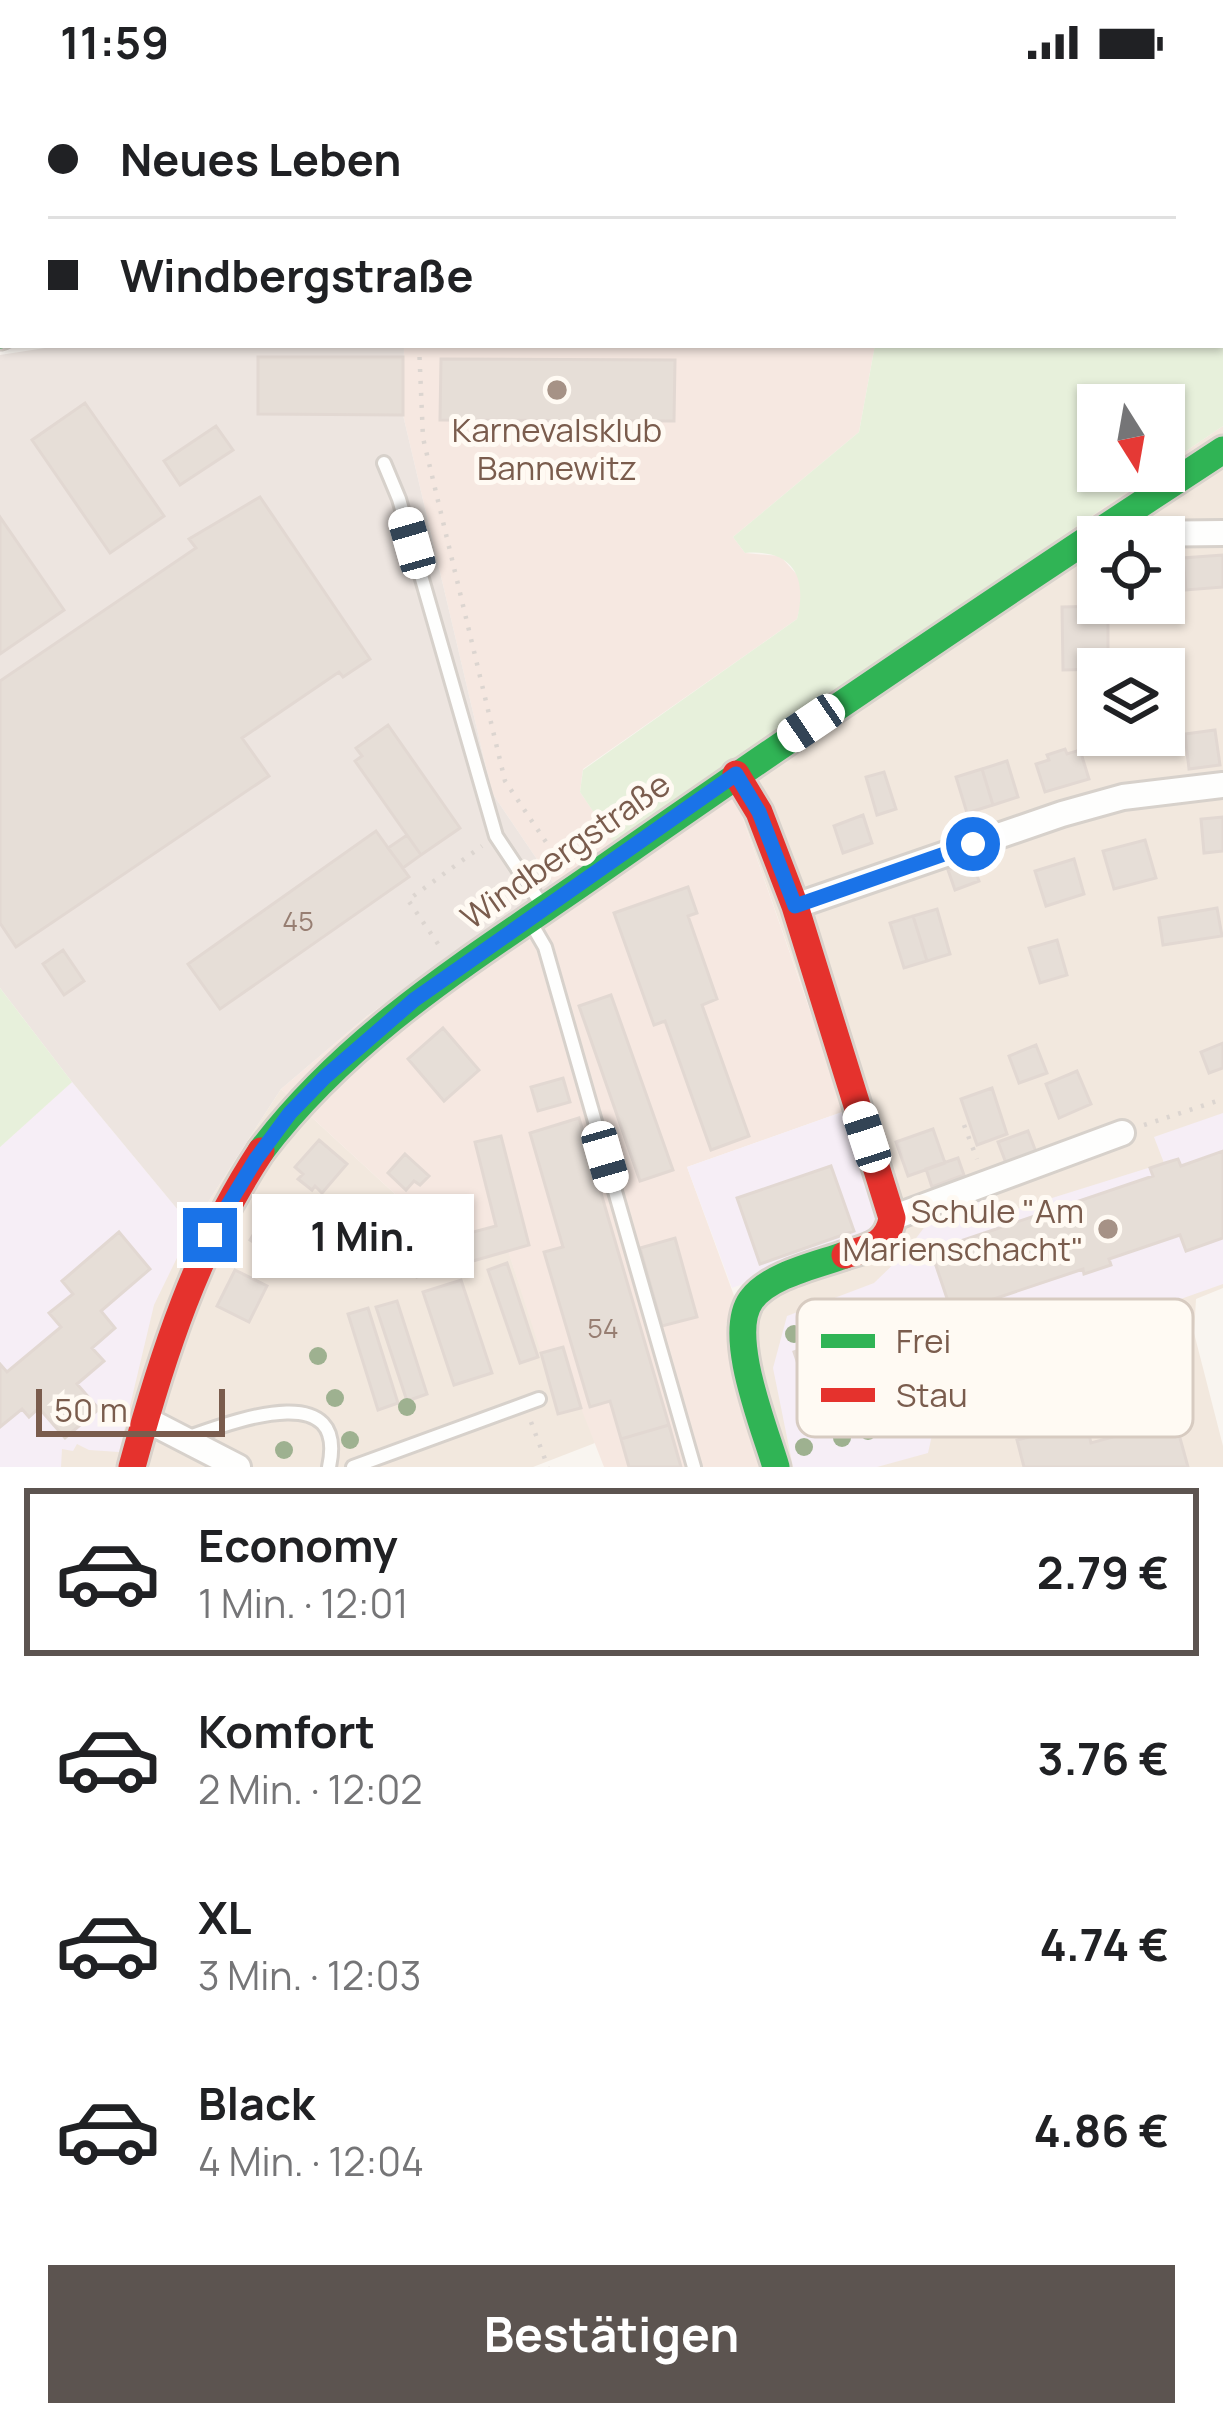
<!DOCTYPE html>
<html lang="de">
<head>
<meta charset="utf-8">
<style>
	:root { --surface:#fff; --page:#f6f6f6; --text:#202124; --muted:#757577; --line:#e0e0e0; --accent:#5c5450 }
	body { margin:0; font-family:Manrope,sans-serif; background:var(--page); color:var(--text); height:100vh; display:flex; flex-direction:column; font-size:45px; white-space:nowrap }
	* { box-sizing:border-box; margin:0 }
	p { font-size:39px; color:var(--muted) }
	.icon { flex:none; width:66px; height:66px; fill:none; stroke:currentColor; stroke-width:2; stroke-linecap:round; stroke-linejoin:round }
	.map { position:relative; height:1383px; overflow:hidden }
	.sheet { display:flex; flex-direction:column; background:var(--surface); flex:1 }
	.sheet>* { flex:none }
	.top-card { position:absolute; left:0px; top:0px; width:1224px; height:264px; box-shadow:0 3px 9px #0004; display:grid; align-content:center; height:264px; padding:0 48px; background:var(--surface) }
	.needle { width:78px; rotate:169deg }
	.controls { position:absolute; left:1077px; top:300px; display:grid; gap:24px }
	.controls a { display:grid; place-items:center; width:108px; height:108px; border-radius:0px; background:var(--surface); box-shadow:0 3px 9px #0004; font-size:60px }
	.scale { position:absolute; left:36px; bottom:30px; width:189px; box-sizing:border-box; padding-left:12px; border:6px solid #7a5c4d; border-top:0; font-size:33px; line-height:42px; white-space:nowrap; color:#7a5c4d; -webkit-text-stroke:9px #fffaf3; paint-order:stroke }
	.end { position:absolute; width:54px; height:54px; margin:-27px; border:15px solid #1a73e8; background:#fff; box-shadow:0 0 0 6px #fff }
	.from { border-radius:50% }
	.bubble { position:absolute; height:84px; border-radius:0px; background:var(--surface); box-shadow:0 3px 9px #0004; font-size:39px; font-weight:700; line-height:84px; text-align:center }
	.car { position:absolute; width:36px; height:72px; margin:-36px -18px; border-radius:15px; box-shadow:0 0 9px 3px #0007; background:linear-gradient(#fff 24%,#345 0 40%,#fff 0 76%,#345 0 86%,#fff 0) }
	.top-card b { display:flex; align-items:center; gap:42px; height:114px; font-size:45px }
	.top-card b+b { border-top:3px solid var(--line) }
	.top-card i { width:30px; height:30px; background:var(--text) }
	ul { padding:21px 0 0; list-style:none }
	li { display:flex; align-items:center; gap:36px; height:168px; margin:0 24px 18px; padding:0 24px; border:6px solid transparent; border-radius:0px }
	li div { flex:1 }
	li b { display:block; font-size:45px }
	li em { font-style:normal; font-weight:700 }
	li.current { border-color:var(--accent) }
	li>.icon { width:108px; height:108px; stroke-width:1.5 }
	.button { display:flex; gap:24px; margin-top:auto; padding:24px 48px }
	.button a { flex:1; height:138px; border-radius:0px; background:var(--accent); color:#fff; font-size:48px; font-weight:700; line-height:138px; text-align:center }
	.status { display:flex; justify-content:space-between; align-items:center; height:84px; padding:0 60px; background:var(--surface); direction:ltr }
	.status svg { height:33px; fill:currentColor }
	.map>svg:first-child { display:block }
	.residential { fill:#f2e8de; fill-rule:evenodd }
	.commercial { fill:#f6e8e1 }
	.industrial { fill:#ede5e0 }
	.education { fill:#f6eef6 }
	.green { fill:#e7f0db }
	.building { fill:#e6ded7; stroke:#e2d8d2; stroke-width:3 }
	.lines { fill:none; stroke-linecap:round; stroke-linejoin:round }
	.lane-casing { stroke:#d7d1cb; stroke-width:18 }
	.street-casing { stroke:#d7d1cb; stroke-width:30 }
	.fast-casing { stroke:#d9d2cb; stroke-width:33 }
	.jam-casing { stroke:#d9d2cb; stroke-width:33 }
	.path { stroke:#dcd5d0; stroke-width:4.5; stroke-dasharray:3 9; stroke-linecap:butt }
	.lane { stroke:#fefefd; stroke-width:12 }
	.street { stroke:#fefefd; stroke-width:24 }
	.fast { stroke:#30b455; stroke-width:27 }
	.jam { stroke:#e5322d; stroke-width:27 }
	.tree { fill:#9eb190 }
	.route { stroke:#1a73e8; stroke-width:15 }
	.poi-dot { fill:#a69286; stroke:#fffaf3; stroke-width:4.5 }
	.labels { text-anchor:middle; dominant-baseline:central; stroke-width:10; stroke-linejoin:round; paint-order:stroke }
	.number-label { font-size:27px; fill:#977e72 }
	.poi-label { font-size:33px; fill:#7a5c4d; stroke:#fffaf3 }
	.street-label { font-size:33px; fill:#7a5c4d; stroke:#fffaf3 }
	.key { fill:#fffaf3; stroke:#d7cbc1; stroke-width:3 }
	.key-label { font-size:33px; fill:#7a5c4d }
</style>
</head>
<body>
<div class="status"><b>11:59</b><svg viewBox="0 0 49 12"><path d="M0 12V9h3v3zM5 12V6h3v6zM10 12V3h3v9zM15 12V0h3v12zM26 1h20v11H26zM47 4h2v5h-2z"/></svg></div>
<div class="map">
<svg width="1223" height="1383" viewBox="0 0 1223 1383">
	<rect width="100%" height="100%" fill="#f9f5f0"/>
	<path class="residential" d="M 1223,342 L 1223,1204 L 1196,1215 L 1194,1249 L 1223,1362 L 1223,1383 L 763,1383 L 726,1238 L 737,1220 L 879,1122 L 725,683 L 1157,387 L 1164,387 L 1164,382 ZM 1098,453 L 1164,453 L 1164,519 L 1098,519 ZM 1098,585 L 1164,585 L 1164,651 L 1098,651 Z
		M 72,998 L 192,1143 L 281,1005 L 395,1110 L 413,1190 L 418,1193 L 508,1166 L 542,1269 L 563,1263 L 595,1359 L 533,1383 L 0,1383 L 0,1063 Z"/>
	<path class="commercial" d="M 404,261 L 875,261 L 859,348 L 733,453 L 745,469 L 780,472 L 800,494 L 803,512 L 797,535 L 583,685 L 580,708 L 615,759 L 725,683 L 845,1027 L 687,1083 L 737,1220 L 726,1239 L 763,1383 L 604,1383 L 581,1324 L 564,1264 L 541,1269 L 508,1167 L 417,1193 L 412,1190 L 395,1110 L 281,1005 L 367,932 L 555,802 L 492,709 L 403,331 Z"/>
	<path class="industrial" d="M 64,261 L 404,261 L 403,331 L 492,709 L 555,802 L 367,932 L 281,1005 L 192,1143 L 72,998 L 0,904 L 0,271 Z"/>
	<path class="education" d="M 72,998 L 192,1143 L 154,1221 L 119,1368 L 89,1366 L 77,1360 L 73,1367 L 62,1365 L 61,1383 L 0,1383 L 0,1063 Z
		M 845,1027 L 879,1122 L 871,1154 L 732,1204 L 687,1083 Z
		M 1223,1029 L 1223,1200 L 989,1283 L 939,1320 L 928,1369 L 877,1383 L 793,1383 L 773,1284 L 787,1232 L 874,1199 L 905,1169 L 929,1137 L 991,1111 L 1001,1130 L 1164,1079 L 1154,1053 Z"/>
	<path class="green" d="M 875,261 L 1223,264 L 1223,342 L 1164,382 L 1164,321 L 1098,321 L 1098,387 L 1157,387 L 615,760 L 580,708 L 583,686 L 797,535 C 808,492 792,465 745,469 L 733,453 L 859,348 Z
		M 0,904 L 72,998 L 0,1063 Z"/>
	<path class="building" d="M 258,273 L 403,273 L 403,331 L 258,330 Z
		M 441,275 L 675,276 L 674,337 L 440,336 Z
		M 85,319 L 164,432 L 110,469 L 32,356 Z
		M 216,342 L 233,366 L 180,401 L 164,377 Z
		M 260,413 L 370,575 L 343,593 L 339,588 L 242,654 L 269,692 L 16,863 L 0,839 L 0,597 L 196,464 L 189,455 Z
		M 0,433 L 64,526 L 0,570 Z
		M 1223,471 L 1223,503 L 1186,506 L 1183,474 Z
		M 1108,522 L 1108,585 L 1063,586 L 1062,523 Z
		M 388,641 L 460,744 L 421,771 L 355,677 L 362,672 L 356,664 Z
		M 1215,646 L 1220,681 L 1189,685 L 1185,650 Z
		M 1065,665 L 1067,670 L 1080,666 L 1089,695 L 1045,708 L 1036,680 L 1049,676 L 1047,671 Z
		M 1007,677 L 1018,713 L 993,721 L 982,685 Z
		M 982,685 L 993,721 L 967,729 L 956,693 Z
		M 884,688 L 896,725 L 877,731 L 866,693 Z
		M 863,731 L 872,759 L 843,769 L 834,742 Z
		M 1223,733 L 1223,767 L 1204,769 L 1201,735 Z
		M 376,747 L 409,793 L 220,925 L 188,880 Z
		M 407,751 L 421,771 L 403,784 L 388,764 Z
		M 1145,756 L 1156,794 L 1114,805 L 1103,767 Z
		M 1074,775 L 1084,810 L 1046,822 L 1035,787 Z
		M 972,778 L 979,797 L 955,806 L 948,786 Z
		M 688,803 L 697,829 L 688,832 L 717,915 L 702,921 L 749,1052 L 711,1066 L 665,937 L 654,941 L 614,829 Z
		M 1217,824 L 1222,852 L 1163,861 L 1159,834 Z
		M 937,825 L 950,870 L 927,877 L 913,832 Z
		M 913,832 L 927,877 L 904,884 L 890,839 Z
		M 1057,856 L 1067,891 L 1040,899 L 1029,864 Z
		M 63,866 L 84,897 L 64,911 L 43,880 Z
		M 611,911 L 673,1086 L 640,1097 L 579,922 Z
		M 443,944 L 479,986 L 444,1017 L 408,975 Z
		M 1223,959 L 1223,984 L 1209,989 L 1201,968 Z
		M 1036,961 L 1047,989 L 1019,999 L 1009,972 Z
		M 1077,987 L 1091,1020 L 1059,1034 L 1046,1000 Z
		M 563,994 L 570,1018 L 538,1027 L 531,1003 Z
		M 992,1004 L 1007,1050 L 977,1061 L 961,1015 Z
		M 579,1034 L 669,1341 L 621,1355 L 610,1317 L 590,1323 L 544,1168 L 563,1163 L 530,1049 Z
		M 933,1045 L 945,1079 L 908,1092 L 896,1058 Z
		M 1028,1047 L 1036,1068 L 1006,1079 L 998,1058 Z
		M 501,1052 L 529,1161 L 417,1193 L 410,1165 L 496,1142 L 475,1058 Z
		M 319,1056 L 347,1080 L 322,1109 L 315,1102 L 312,1106 L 298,1095 L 303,1090 L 295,1083 Z
		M 1223,1067 L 1223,1154 L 1186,1167 L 1180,1151 L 1109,1175 L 1111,1181 L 1084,1190 L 1083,1185 L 952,1229 L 931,1167 L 1153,1092 L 1150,1084 L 1165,1079 L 1178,1075 L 1181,1082 Z
		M 405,1070 L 429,1092 L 420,1101 L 414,1097 L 406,1106 L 388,1089 Z
		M 958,1074 L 964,1091 L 932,1103 L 926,1085 Z
		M 831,1082 L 854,1147 L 760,1180 L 737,1114 Z
		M 273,1118 L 305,1137 L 283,1176 L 250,1156 Z
		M 119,1148 L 150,1185 L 101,1227 L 115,1244 L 92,1264 L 104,1277 L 77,1300 L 99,1325 L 65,1354 L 39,1324 L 29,1333 L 22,1325 L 0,1343 L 0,1280 L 7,1288 L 61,1243 L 49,1229 L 73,1210 L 62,1197 Z
		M 675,1154 L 697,1233 L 662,1242 L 640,1164 Z
		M 507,1179 L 538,1273 L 520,1279 L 488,1186 Z
		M 235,1186 L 267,1202 L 249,1238 L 217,1222 Z
		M 461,1196 L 492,1289 L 454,1301 L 423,1208 Z
		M 397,1217 L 427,1310 L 407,1317 L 376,1223 Z
		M 368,1224 L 398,1319 L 378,1326 L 348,1230 Z
		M 904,1228 L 933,1309 L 821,1349 L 794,1268 Z
		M 563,1263 L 581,1324 L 558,1330 L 541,1269 Z
		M 1175,1336 L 1188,1383 L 1024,1383 L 1017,1356 L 1086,1338 L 1091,1359 Z
		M 669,1341 L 681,1383 L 629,1383 L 621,1355 Z"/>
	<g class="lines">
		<g class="lane-casing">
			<path id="lane" d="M 384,379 L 399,415 L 496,752 L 544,824
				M 531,839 L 545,863 L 694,1383
				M 186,1354 C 227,1340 349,1291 329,1383
				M 353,1383 L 539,1315"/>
		</g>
		<g class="street-casing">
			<path id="street" d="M 0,192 L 3,201
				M 1112,438 L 1135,450 L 1223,449
				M 795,822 L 1062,730 L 1123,713 L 1223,701
				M 892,1134 L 1122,1049
				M 145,1335 L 238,1383"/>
		</g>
		<g class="fast-casing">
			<path id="fast" d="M 0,251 L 3,250
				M 261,1067 C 355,943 486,867 611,779 C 813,638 1017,501 1223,366
				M 776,1383 C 765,1345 726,1251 751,1216 C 769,1191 817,1181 845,1171"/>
		</g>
		<g class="jam-casing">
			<path id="jam" d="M 1221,242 L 1223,242
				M 736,690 L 759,728 L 795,822 L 892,1134 C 888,1161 868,1164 845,1171
				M 132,1383 C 162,1272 197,1164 261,1067"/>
		</g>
		<path class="path" d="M 229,0 L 231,3
			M 271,0 L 272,3
			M 419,261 L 423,354 L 505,697 L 560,779
			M 438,860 L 408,816 L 482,762
			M 964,1041 L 977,1075
			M 1144,1041 L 1223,1015
			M 531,1338 L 548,1383"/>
		<use href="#lane" class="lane"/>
		<use href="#street" class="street"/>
		<use href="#fast" class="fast"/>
		<use href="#jam" class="jam"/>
	</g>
	<g class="tree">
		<circle cx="794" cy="1250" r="9"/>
		<circle cx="318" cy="1272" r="9"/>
		<circle cx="335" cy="1314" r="9"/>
		<circle cx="407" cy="1323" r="9"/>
		<circle cx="868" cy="1347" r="9"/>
		<circle cx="842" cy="1354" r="9"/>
		<circle cx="350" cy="1356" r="9"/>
		<circle cx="804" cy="1363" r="9"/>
		<circle cx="284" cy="1366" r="9"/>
	</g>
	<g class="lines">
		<path class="route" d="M 210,1151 L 256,1075 L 290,1029 L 325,993 L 414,916 L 736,690 L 759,728 L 795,822 L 973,760"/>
	</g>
	<g class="poi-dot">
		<circle cx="557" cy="306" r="12"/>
		<circle cx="1108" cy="1145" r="12"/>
	</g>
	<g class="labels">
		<g class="number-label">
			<text x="298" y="836">45</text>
			<text x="603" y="1243">54</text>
		</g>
		<g class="poi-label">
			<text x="557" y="345">Karnevalsklub<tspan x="557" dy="38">Bannewitz</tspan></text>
			<text x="1084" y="1126" text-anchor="end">Schule "Am<tspan x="1084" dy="38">Marienschacht"</tspan></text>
		</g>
		<g class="street-label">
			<text transform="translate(565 766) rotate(-35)">Windbergstraße</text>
		</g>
	</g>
	<rect x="797" y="1215" width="396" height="138" rx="18" class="key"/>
	<rect x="821" y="1250" width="54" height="14" fill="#30b455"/>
	<rect x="821" y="1304" width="54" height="14" fill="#e5322d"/>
	<g class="key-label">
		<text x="896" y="1269">Frei</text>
		<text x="896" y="1323">Stau</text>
	</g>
</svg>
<div class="controls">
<a><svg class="needle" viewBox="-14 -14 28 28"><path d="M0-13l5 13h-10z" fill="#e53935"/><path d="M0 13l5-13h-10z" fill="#757577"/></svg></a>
<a><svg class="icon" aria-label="locate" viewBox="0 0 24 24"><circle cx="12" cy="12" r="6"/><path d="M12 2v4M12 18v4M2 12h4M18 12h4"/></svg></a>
<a><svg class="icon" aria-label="layers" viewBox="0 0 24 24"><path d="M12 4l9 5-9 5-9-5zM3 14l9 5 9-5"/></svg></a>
</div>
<div class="scale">50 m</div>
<i class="end from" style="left:973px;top:760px"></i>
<i class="end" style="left:210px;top:1151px"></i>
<div class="bubble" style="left:252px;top:1110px;width:222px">1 Min.</div>
<i class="car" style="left:412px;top:459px;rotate:344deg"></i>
<i class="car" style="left:811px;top:639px;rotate:236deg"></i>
<i class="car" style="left:867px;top:1053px;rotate:342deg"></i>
<i class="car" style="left:605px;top:1073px;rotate:164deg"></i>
<div class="top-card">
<b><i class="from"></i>Neues Leben</b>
<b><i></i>Windbergstraße</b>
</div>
</div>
<section class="sheet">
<ul>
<li class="current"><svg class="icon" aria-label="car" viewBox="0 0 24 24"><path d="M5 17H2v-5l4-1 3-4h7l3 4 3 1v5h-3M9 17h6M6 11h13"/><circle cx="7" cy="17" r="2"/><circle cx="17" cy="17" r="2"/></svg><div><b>Economy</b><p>1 Min. · 12:01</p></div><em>2.79 €</em></li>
<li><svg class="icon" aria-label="car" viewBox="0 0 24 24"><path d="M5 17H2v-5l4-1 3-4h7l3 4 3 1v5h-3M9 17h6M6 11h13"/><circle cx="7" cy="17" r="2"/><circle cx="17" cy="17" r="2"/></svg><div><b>Komfort</b><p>2 Min. · 12:02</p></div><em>3.76 €</em></li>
<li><svg class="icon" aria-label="car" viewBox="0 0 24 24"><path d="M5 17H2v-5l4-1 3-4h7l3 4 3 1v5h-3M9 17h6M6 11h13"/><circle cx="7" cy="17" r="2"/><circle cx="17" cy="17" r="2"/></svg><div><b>XL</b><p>3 Min. · 12:03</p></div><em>4.74 €</em></li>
<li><svg class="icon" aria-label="car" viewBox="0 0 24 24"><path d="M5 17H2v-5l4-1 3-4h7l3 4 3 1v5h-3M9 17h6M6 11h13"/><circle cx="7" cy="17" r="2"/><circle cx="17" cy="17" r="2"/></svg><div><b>Black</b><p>4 Min. · 12:04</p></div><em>4.86 €</em></li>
</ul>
<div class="button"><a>Bestätigen</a></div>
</section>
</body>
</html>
